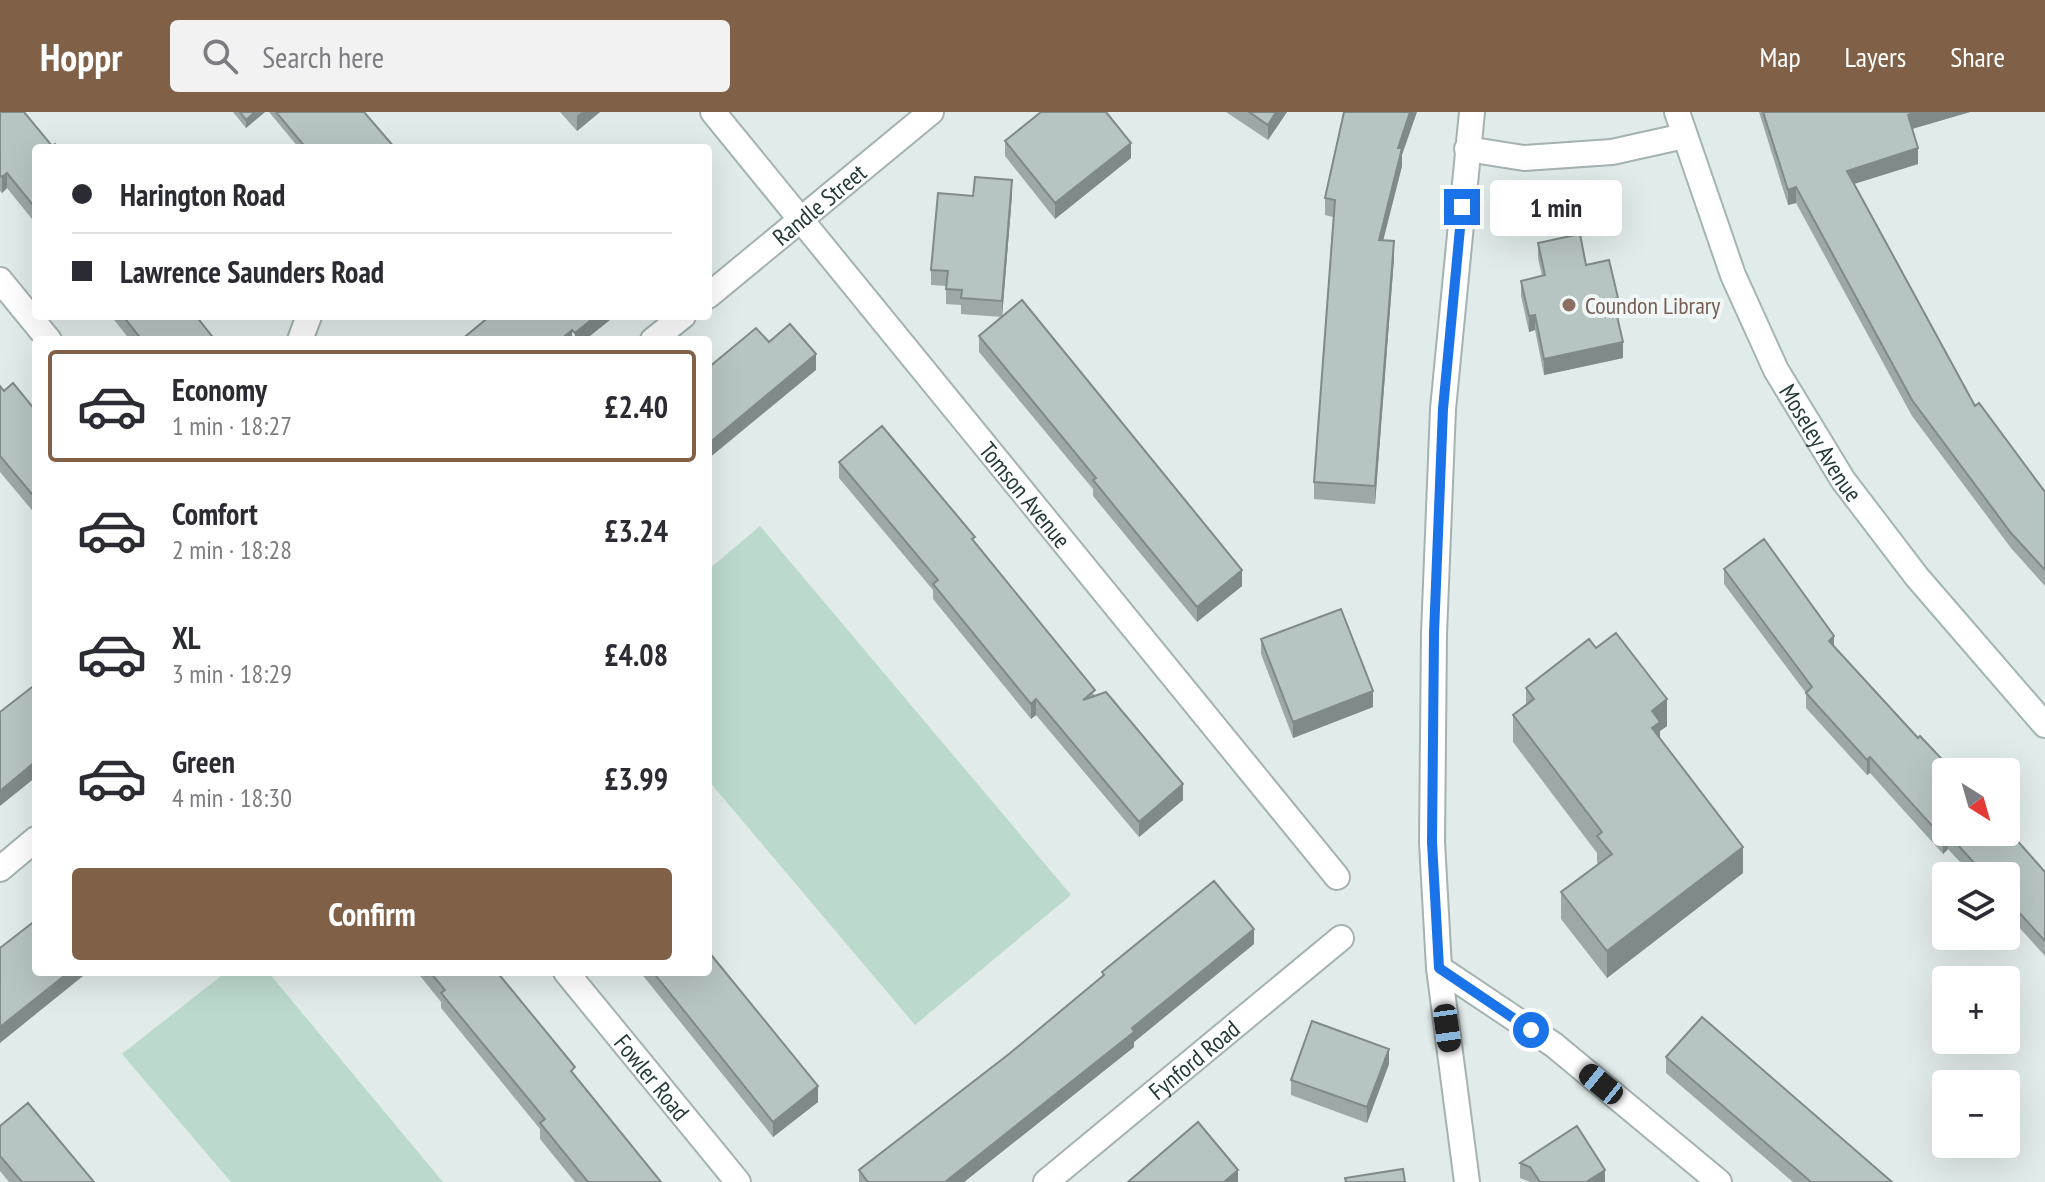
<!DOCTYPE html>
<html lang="en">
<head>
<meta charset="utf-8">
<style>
	:root { --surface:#fff; --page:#f2f2f3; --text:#2b2b33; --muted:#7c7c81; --line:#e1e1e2; --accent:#806148 }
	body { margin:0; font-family:"PT Sans Narrow",sans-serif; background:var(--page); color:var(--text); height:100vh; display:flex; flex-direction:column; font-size:30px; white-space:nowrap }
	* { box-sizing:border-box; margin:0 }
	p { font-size:26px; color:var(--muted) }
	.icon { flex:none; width:44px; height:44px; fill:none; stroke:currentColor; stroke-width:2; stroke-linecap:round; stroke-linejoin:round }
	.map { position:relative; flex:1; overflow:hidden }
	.details { position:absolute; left:32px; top:224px; width:680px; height:640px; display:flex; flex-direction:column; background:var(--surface); border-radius:8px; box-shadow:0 8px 32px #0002 }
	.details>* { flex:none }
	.top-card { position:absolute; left:32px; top:32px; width:680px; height:176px; border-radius:8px; box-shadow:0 8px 32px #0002; display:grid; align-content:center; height:176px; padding:0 40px; background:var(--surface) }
	.needle { width:52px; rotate:143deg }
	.fabs { position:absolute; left:1932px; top:646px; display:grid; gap:16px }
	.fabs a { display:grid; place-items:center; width:88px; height:88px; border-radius:8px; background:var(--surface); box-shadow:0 8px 32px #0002; font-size:40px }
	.end { position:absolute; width:36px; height:36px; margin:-18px; border:10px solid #1a73e8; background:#fff; box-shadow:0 0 0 4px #fff }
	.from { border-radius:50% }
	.bubble { position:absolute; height:56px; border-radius:8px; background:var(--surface); box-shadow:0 8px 32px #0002; font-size:26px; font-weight:700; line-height:56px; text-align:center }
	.car { position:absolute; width:24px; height:48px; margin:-24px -12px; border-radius:10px; box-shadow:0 0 6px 2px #0007; background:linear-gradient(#222 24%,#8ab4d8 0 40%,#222 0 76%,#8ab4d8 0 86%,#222 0) }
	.top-card b { display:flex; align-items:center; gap:28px; height:76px; font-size:30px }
	.top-card b+b { border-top:2px solid var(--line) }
	.top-card i { width:20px; height:20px; background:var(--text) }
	ul { padding:14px 0 0; list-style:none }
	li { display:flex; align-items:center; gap:24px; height:112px; margin:0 16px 12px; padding:0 24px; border:4px solid transparent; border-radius:8px }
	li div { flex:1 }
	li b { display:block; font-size:30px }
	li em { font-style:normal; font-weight:700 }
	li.current { border-color:var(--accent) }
	li>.icon { width:72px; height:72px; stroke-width:1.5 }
	.action { display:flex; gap:16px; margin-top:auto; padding:16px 40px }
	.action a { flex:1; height:92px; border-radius:8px; background:var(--accent); color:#fff; font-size:32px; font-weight:700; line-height:92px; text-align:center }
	header { display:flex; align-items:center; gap:48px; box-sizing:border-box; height:112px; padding:0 40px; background:var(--accent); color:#fff }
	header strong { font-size:38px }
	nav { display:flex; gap:44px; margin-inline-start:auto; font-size:28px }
	.search { width:560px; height:72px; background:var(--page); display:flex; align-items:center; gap:20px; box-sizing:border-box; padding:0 28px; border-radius:8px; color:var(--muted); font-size:30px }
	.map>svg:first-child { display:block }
	.green { fill:#bbdacb }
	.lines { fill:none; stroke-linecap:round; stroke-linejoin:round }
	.minor-casing { stroke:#a4b2b1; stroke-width:28 }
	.tertiary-casing { stroke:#a4b2b1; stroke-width:28 }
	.secondary-casing { stroke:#a1b6b3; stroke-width:28 }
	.minor { stroke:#fff; stroke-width:24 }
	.tertiary { stroke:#fff; stroke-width:24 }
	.secondary { stroke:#fff; stroke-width:24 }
	.wall { fill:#9da9a7 }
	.shaded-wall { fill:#808a88 }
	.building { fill:#b7c5c2; stroke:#808a88; stroke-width:2 }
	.route { stroke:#1a73e8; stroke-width:10 }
	.education-dot { fill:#8d6e63; stroke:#f1f7f6; stroke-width:3 }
	.labels { text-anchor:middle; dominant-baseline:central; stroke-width:8; stroke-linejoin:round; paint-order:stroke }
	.street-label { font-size:24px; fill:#233a39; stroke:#f1f7f6 }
	.education-label { font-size:24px; fill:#785e54; stroke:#f1f7f6; text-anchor:start }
</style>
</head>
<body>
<header>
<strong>Hoppr</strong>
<div class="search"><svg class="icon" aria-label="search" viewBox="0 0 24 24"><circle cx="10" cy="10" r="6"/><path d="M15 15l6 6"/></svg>Search here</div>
<nav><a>Map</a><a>Layers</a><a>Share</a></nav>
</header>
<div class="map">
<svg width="2045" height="1070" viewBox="0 0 2045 1070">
	<rect width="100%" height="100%" fill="#e1ebe9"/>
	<path class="green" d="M 760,414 L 1071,783 L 915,913 L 708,668 L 708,458 Z
		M 226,860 L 268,860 L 443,1070 L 231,1070 L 122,942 Z"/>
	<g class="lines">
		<g class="minor-casing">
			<g id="minor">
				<path id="s1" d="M 713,0 L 1337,765"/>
				<path d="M 0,168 L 49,228"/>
				<path id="s2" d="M 708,184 L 931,0"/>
				<path d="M 300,228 L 309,204"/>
				<path d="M 653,228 L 683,204"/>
				<path d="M 0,757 L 36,727"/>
				<path d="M 1439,856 L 1554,933 L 1719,1070"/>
				<path id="s3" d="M 566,860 L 738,1070"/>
				<path id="s4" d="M 1046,1070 L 1341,826"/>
			</g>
		</g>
		<g class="tertiary-casing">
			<path id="tertiary" d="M 1467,37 L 1524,46 L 1612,40 L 1684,24
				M 1467,1070 L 1439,856 L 1432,730 L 1434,522 L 1443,297 L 1472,0"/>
		</g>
		<g class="secondary-casing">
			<g id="secondary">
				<path id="s5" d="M 1677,0 L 1733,163 L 1776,258 L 1843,368 L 1917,465 L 2045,613"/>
			</g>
		</g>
		<use href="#minor" class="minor"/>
		<use href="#tertiary" class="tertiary"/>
		<use href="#secondary" class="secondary"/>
	</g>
	<path class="wall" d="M 0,0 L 52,34 L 36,36 L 36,112 L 7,76 L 2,81 L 0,79 Z
		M 233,0 L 265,0 L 246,16 Z
		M 269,0 L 364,0 L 395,36 L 299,36 Z
		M 560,0 L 600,0 L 577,19 Z
		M 1226,0 L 1287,0 L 1268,28 Z
		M 1759,0 L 1970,0 L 1912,17 L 1918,52 L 1854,72 L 1975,294 L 2045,380 L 2045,474 L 2011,436 L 1912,304 L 1796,91 L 1788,93 Z
		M 1005,29 L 1131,46 L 1055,107 L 1005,44 Z
		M 1402,43 L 1402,54 L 1383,128 L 1394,146 L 1375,392 L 1314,387 L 1314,370 L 1333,105 L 1325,103 L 1325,86 Z
		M 1012,83 L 1002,205 L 961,202 L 961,193 L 946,192 L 946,174 L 931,173 L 931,158 L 973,84 Z
		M 1538,131 L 1586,153 L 1618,201 L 1617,202 L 1623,246 L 1544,263 L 1535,218 L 1529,220 L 1521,184 L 1521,169 L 1542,164 L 1538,146 Z
		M 111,204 L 196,204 L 215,228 L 130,228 Z
		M 979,224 L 1242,474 L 1197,510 L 1093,384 L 1093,377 L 979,240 Z
		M 0,274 L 4,279 L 36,299 L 36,403 L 0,360 Z
		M 839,350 L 975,431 L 1095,584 L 1183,688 L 1139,725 L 1036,603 L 1031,607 L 933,487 L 933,478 L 839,366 Z
		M 1724,457 L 1834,535 L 1918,626 L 2045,760 L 2045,844 L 2006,801 L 2006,764 L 1973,764 L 1948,737 L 1943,742 L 1870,661 L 1867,663 L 1806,596 L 1806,581 L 1724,472 Z
		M 1261,527 L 1373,595 L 1293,626 L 1261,542 Z
		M 1526,576 L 1667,614 L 1660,619 L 1660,627 L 1743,761 L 1607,866 L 1561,807 L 1561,780 L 1599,752 L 1597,750 L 1597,741 L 1513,630 L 1513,603 L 1526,594 Z
		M 1254,832 L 1134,930 L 1134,935 L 964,1070 L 859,1070 L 859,1058 L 1009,942 L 1102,865 L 1102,860 Z
		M 417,860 L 497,860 L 575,964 L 661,1070 L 575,1070 L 540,1027 L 540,1017 L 441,896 L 441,890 Z
		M 640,860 L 708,860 L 818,990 L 773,1025 Z
		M 1666,945 L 1892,1070 L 1793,1070 L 1666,961 Z
		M 1389,952 L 1367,1011 L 1291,983 L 1291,968 Z
		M 0,1014 L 94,1070 L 9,1070 L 0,1059 Z
		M 1520,1051 L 1605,1070 L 1530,1070 L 1520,1066 Z"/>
	<path class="shaded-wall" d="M 255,0 L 265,0 L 246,16 L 246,8 Z
		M 582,0 L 600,0 L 577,19 L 577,4 Z
		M 1276,0 L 1287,0 L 1268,28 L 1268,13 Z
		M 1410,0 L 1417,0 L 1402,43 L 1402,54 L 1379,145 L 1379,128 L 1398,36 Z
		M 1917,0 L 1970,0 L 1908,18 L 1908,3 Z
		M 1131,31 L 1131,46 L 1055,107 L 1055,91 Z
		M 1918,36 L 1918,52 L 1847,74 L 1847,59 Z
		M 7,61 L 7,76 L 2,81 L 2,65 Z
		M 1012,68 L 1012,83 L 1002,205 L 1002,189 Z
		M 1796,75 L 1796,91 L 1788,93 L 1788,78 Z
		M 1394,129 L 1394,146 L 1375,392 L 1375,374 Z
		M 1618,186 L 1618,201 L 1613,202 L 1613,187 Z
		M 1535,203 L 1535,218 L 1529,220 L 1529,204 Z
		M 596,204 L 615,204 L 585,228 L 575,228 L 575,221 Z
		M 572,218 L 572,228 L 560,228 Z
		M 1623,230 L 1623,246 L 1544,263 L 1544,247 Z
		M 816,242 L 816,258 L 708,347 L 708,332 Z
		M 1242,458 L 1242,474 L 1197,510 L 1197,495 Z
		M 1834,524 L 1834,540 L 1829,529 Z
		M 1373,579 L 1373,595 L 1293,626 L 1293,610 Z
		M 1036,587 L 1036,603 L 1031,607 L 1031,592 Z
		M 1667,587 L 1667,614 L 1660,619 L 1660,637 L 1652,643 L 1652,599 Z
		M 1870,645 L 1870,661 L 1867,663 L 1867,648 Z
		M 36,649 L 36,665 L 0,694 L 0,679 Z
		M 1183,672 L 1183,688 L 1139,725 L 1139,710 Z
		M 1948,722 L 1948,737 L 1943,742 L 1943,726 Z
		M 1743,735 L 1743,761 L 1607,866 L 1607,839 Z
		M 1254,817 L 1254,832 L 1134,930 L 1134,935 L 964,1070 L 945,1070 Z
		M 69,860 L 88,860 L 0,931 L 0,915 Z
		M 1389,937 L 1389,952 L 1367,1011 L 1367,995 Z
		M 818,974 L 818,990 L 773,1025 L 773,1010 Z
		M 1238,1058 L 1238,1070 L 1224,1070 Z
		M 1605,1058 L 1605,1070 L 1586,1070 Z"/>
	<path class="building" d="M 0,0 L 24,0 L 52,34 L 55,32 L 58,36 L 36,36 L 36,97 L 7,61 L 2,65 L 0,63 Z
		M 240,0 L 255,0 L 246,8 Z
		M 276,0 L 364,0 L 395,36 L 306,36 Z
		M 1041,0 L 1106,0 L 1131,31 L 1055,91 L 1005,29 Z
		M 1249,0 L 1276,0 L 1268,13 Z
		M 1344,0 L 1410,0 L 1398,36 L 1402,36 L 1379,128 L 1394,129 L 1375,374 L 1314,370 L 1335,88 L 1325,86 Z
		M 1763,0 L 1917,0 L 1908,3 L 1918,36 L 1847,59 L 1975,294 L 1979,291 L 2045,380 L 2045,458 L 2011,421 L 1912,288 L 1796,75 L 1788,78 Z
		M 975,65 L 1012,68 L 1002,189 L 961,186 L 962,178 L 946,177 L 948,159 L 931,158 L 938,81 L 973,84 Z
		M 1580,122 L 1586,153 L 1609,148 L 1618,186 L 1613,187 L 1623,230 L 1544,247 L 1535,203 L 1529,204 L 1521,169 L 1545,163 L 1538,131 Z
		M 1022,188 L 1242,458 L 1197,495 L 1093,368 L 1096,366 L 979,224 Z
		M 123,204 L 196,204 L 215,228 L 142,228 Z
		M 490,204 L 596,204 L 575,221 L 572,218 L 560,228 L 461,228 Z
		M 790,212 L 816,242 L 708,332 L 708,256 L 756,216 L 769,230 Z
		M 13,271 L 36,299 L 36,387 L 0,344 L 0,274 L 4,279 Z
		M 882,314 L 975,425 L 972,427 L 1095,578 L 1083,588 L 1106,580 L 1183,672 L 1139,710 L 1036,587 L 1031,592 L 933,472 L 938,468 L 839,350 Z
		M 1764,427 L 1834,524 L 1829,529 L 1918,626 L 1920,624 L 1954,660 L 1946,660 L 1946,720 L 2006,720 L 2006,716 L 2045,760 L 2045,829 L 2006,786 L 2006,764 L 1986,764 L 1948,722 L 1943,726 L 1870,645 L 1867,648 L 1806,581 L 1812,575 L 1724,457 Z
		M 1341,497 L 1373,579 L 1293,610 L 1261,527 Z
		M 1616,521 L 1667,587 L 1652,599 L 1660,610 L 1652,616 L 1743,735 L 1607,839 L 1561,780 L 1612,742 L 1597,724 L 1602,720 L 1513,603 L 1534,587 L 1526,576 L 1589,527 L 1596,536 Z
		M 36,572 L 36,649 L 0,679 L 0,600 Z
		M 1214,769 L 1254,817 L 1132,916 L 1134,920 L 945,1070 L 868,1070 L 859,1058 L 1009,942 L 1104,863 L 1102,860 Z
		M 36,808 L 36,860 L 69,860 L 0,915 L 0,836 Z
		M 708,839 L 818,974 L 773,1010 L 653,860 L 708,860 Z
		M 430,860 L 497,860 L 575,955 L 571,959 L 661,1070 L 588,1070 L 540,1011 L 545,1007 L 441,881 L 445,878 Z
		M 1702,905 L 1892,1070 L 1811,1070 L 1666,945 Z
		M 1312,909 L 1389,937 L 1367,995 L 1291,968 Z
		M 28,991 L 94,1070 L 22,1070 L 0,1044 L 0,1014 Z
		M 1198,1010 L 1238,1058 L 1224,1070 L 1128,1070 Z
		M 1577,1014 L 1605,1058 L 1586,1070 L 1540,1070 L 1530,1055 L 1520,1051 Z
		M 1403,1057 L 1405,1070 L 1346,1070 L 1345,1066 Z"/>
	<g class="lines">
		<path class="route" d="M 1462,95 L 1443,297 L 1434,522 L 1432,730 L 1439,856 L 1531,918"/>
	</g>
	<circle class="education-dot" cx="1569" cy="193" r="8"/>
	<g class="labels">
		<g class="street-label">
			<text stroke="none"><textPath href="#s2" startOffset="144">Randle Street</textPath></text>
			<text stroke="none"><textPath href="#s5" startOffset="362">Moseley Avenue</textPath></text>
			<text stroke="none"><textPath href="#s1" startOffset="494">Tomson Avenue</textPath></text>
			<text stroke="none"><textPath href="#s4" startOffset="192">Fynford Road</textPath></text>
			<text stroke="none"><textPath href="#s3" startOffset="136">Fowler Road</textPath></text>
		</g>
		<g class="education-label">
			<text x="1585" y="193">Coundon Library</text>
		</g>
	</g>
</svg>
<div class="fabs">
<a><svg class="needle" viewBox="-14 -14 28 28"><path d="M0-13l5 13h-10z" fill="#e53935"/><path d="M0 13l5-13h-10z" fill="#7c7c81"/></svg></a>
<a><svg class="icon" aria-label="layers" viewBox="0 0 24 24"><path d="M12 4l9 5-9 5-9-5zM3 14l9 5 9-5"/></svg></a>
<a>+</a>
<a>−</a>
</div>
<i class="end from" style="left:1531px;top:918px"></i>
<i class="end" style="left:1462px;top:95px"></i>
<div class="bubble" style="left:1490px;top:68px;width:132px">1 min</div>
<i class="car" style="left:1447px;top:916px;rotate:172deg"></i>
<i class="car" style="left:1601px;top:972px;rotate:309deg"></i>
<div class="top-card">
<b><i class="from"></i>Harington Road</b>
<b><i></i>Lawrence Saunders Road</b>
</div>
<section class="details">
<ul>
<li class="current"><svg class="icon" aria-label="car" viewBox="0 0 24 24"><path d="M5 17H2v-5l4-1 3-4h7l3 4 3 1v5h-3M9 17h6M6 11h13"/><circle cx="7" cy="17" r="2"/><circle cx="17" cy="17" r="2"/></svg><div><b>Economy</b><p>1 min · 18:27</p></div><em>£2.40</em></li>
<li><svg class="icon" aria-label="car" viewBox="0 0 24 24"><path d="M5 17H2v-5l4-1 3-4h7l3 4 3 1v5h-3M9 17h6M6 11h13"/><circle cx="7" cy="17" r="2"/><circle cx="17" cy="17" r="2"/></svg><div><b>Comfort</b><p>2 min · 18:28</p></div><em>£3.24</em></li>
<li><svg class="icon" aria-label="car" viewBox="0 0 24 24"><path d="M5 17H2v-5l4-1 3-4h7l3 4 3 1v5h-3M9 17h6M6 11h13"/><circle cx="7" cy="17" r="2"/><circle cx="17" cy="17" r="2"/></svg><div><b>XL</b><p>3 min · 18:29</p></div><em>£4.08</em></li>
<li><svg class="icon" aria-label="car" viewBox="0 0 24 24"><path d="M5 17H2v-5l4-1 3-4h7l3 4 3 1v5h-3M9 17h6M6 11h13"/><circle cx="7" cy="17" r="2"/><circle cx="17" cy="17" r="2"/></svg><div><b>Green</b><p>4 min · 18:30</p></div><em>£3.99</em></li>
</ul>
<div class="action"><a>Confirm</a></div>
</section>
</div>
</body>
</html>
